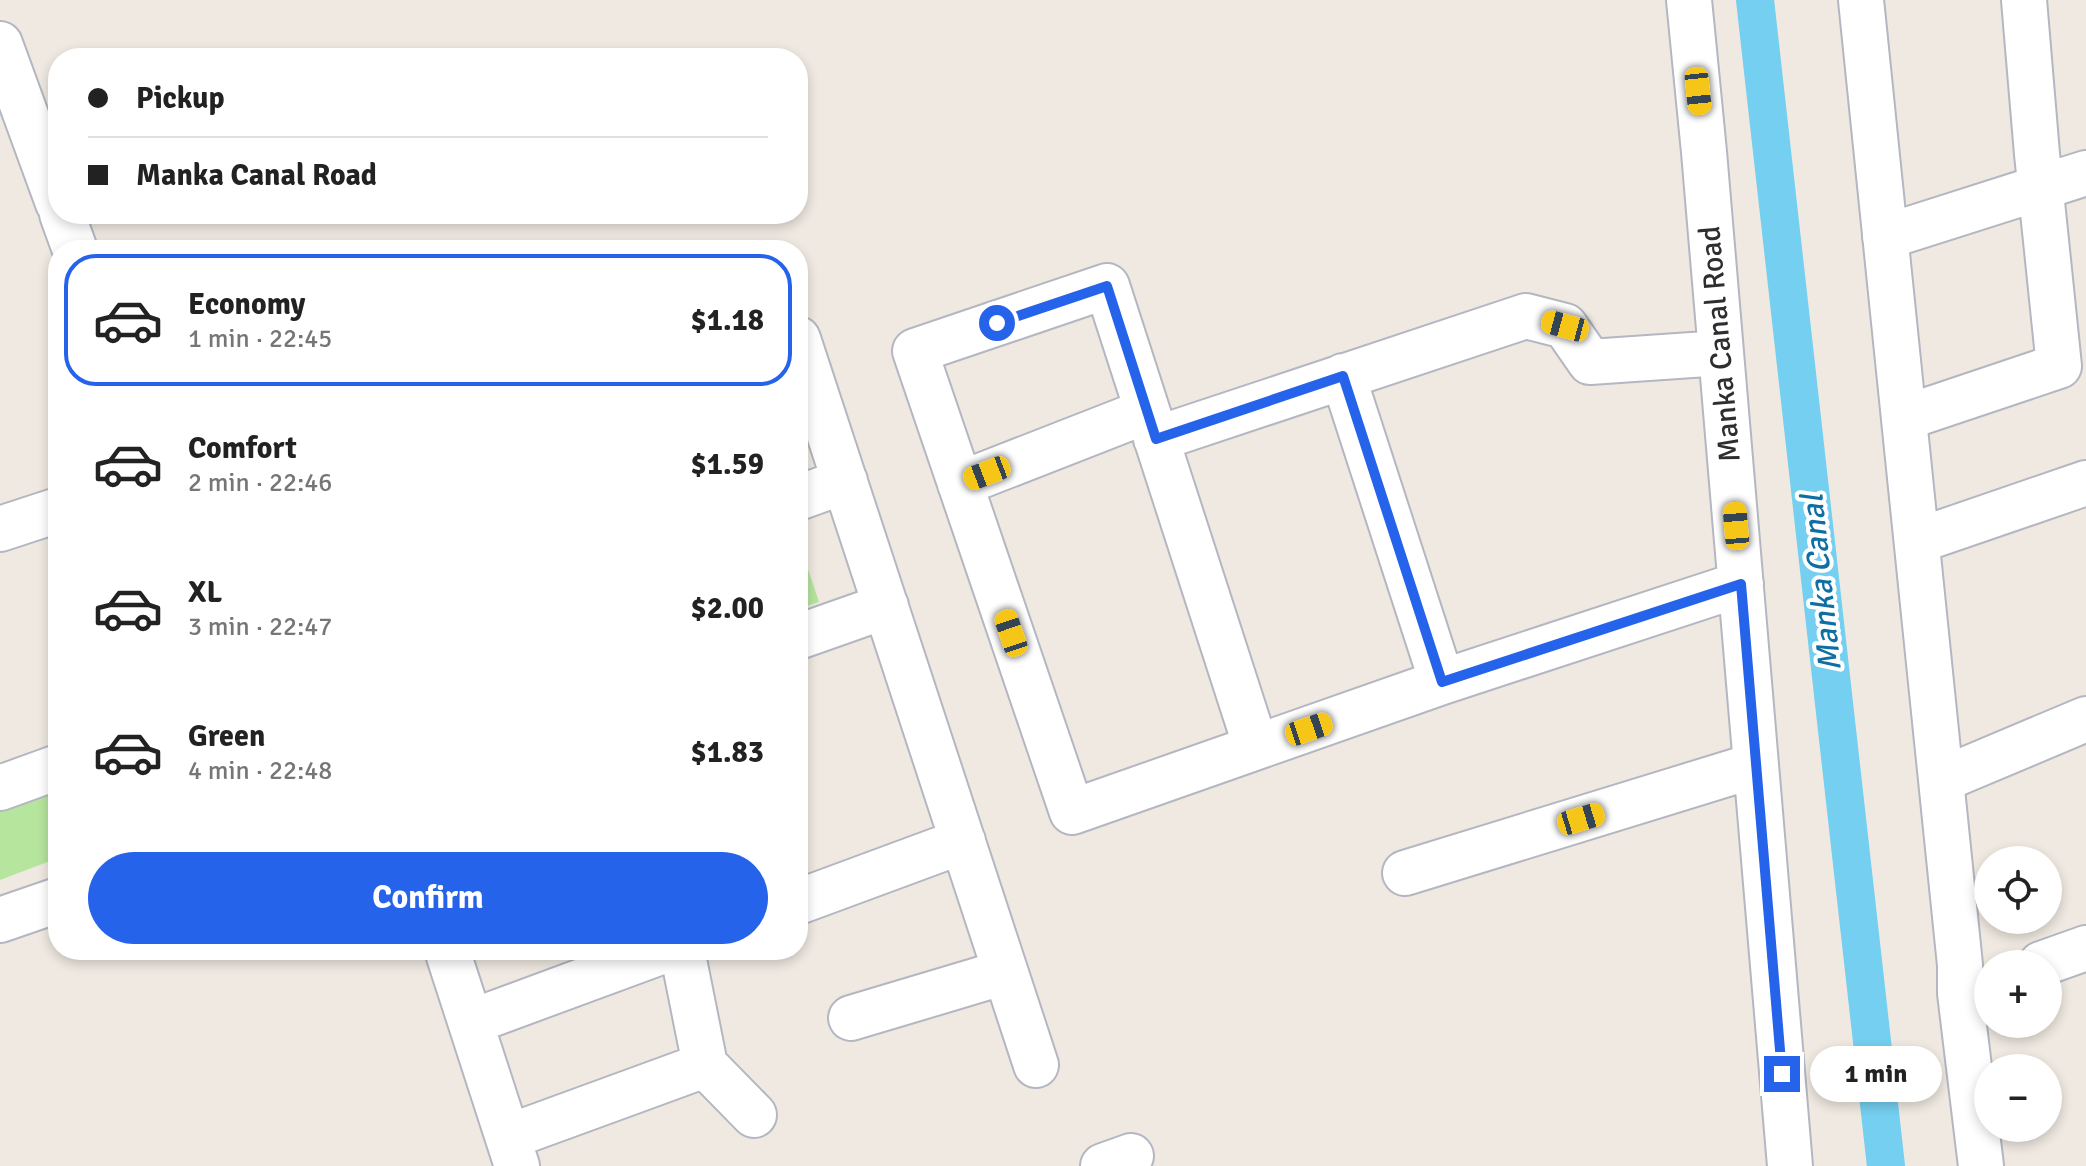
<!DOCTYPE html>
<html lang="en">
<head>
<meta charset="utf-8">
<style>
	:root { --surface:#fff; --page:#f6f6f6; --text:#222; --muted:#767676; --line:#e0e0e0; --accent:#2563eb }
	body { margin:0; font-family:Signika,sans-serif; background:var(--page); color:var(--text); height:100vh; display:flex; flex-direction:column; font-size:30px; white-space:nowrap }
	* { box-sizing:border-box; margin:0 }
	p { font-size:26px; color:var(--muted) }
	.icon { flex:none; width:44px; height:44px; fill:none; stroke:currentColor; stroke-width:2; stroke-linecap:round; stroke-linejoin:round }
	.map { position:relative; flex:1; overflow:hidden }
	.panel { position:absolute; left:48px; top:240px; width:760px; height:720px; display:flex; flex-direction:column; background:var(--surface); border-radius:32px; box-shadow:0 4px 12px #0003 }
	.panel>* { flex:none }
	.banner { position:absolute; left:48px; top:48px; width:760px; height:176px; border-radius:32px; box-shadow:0 4px 12px #0003; display:grid; align-content:center; height:176px; padding:0 40px; background:var(--surface) }
	.tools { position:absolute; left:1974px; top:846px; display:grid; gap:16px }
	.tools a { display:grid; place-items:center; width:88px; height:88px; border-radius:50%; background:var(--surface); box-shadow:0 4px 12px #0003; font-size:40px }
	.end { position:absolute; width:36px; height:36px; margin:-18px; border:10px solid #2563eb; background:#fff; box-shadow:0 0 0 4px #fff }
	.from { border-radius:50% }
	.bubble { position:absolute; height:56px; border-radius:28px; background:var(--surface); box-shadow:0 4px 12px #0003; font-size:26px; font-weight:700; line-height:56px; text-align:center }
	.car { position:absolute; width:24px; height:48px; margin:-24px -12px; border-radius:10px; box-shadow:0 0 6px 2px #0007; background:linear-gradient(#f5c518 24%,#345 0 40%,#f5c518 0 76%,#345 0 86%,#f5c518 0) }
	.banner b { display:flex; align-items:center; gap:28px; height:76px; font-size:30px }
	.banner b+b { border-top:2px solid var(--line) }
	.banner i { width:20px; height:20px; background:var(--text) }
	ul { padding:14px 0 0; list-style:none }
	li { display:flex; align-items:center; gap:24px; height:132px; margin:0 16px 12px; padding:0 24px; border:4px solid transparent; border-radius:32px }
	li div { flex:1 }
	li b { display:block; font-size:30px }
	li em { font-style:normal; font-weight:700 }
	li.selected { border-color:var(--accent) }
	li>.icon { width:72px; height:72px; stroke-width:1.5 }
	.button { display:flex; gap:16px; margin-top:auto; padding:16px 40px }
	.button a { flex:1; height:92px; border-radius:48px; background:var(--accent); color:#fff; font-size:32px; font-weight:700; line-height:92px; text-align:center }
	.map>svg:first-child { display:block }
	.green { fill:#b6e59e }
	.lines { fill:none; stroke-linecap:round; stroke-linejoin:round }
	.canal { stroke:#75cff0; stroke-width:38 }
	.minor-casing { stroke:#b4b7c1; stroke-width:48 }
	.minor { stroke:#fff; stroke-width:44 }
	.route { stroke:#2563eb; stroke-width:10 }
	.labels { text-anchor:middle; dominant-baseline:central; stroke-width:8; stroke-linejoin:round; paint-order:stroke }
	.street-label { font-size:30px; fill:#2e2e2e; stroke:#fff }
	.water-label { font-size:32px; font-style:italic; fill:#0d6fa3; stroke:#fff }
</style>
</head>
<body>
<div class="map">
<svg width="2086" height="1166" viewBox="0 0 2086 1166">
	<rect width="100%" height="100%" fill="#efe9e1"/>
	<path class="green" d="M 798,539 L 819,602 L 798,609 Z
		M 58,784 L 58,858 L 0,880 L 0,806 Z"/>
	<g class="lines">
		<path class="canal" d="M 1755,0 L 1886,1166"/>
		<g class="minor-casing">
			<path id="minor" d="M 1689,0 L 1704,152 L 1790,1166
				M 1861,0 L 1960,965 L 1960,993 L 1981,1166
				M 0,44 L 58,203
				M 62,214 L 75,250
				M 1885,237 L 2086,173
				M 798,339 L 1036,1065
				M 1343,376 L 1442,682
				M 1904,418 L 2059,366 L 2037,154 L 2024,0
				M 1156,439 L 1526,316 L 1565,326 L 1590,362 L 1721,353
				M 960,484 L 1147,411
				M 798,498 L 845,481
				M 0,529 L 58,510
				M 1917,541 L 2086,483
				M 798,637 L 886,606
				M 1256,747 L 1107,286 L 915,351 L 1072,812 L 1442,682 L 1741,584
				M 1941,780 L 2086,719
				M 0,788 L 58,767
				M 1405,873 L 1756,765
				M 798,902 L 963,841
				M 0,920 L 58,900
				M 447,950 L 517,1166
				M 682,950 L 705,1065 L 754,1115
				M 2041,964 L 2086,948
				M 851,1018 L 1005,972
				M 471,1022 L 666,950
				M 508,1137 L 705,1065
				M 1103,1166 L 1131,1156"/>
		</g>
		<use href="#minor" class="minor"/>
	</g>
	<g class="lines">
		<path class="route" d="M 997,323 L 1107,286 L 1156,439 L 1343,376 L 1442,682 L 1741,584 L 1782,1074"/>
	</g>
	<g class="labels">
		<g class="street-label">
			<text transform="translate(1720 344) rotate(-95)">Manka Canal Road</text>
		</g>
		<g class="water-label">
			<text transform="translate(1821 583) rotate(-96)">Manka Canal</text>
		</g>
	</g>
</svg>
<div class="tools">
<a><svg class="icon" aria-label="locate" viewBox="0 0 24 24"><circle cx="12" cy="12" r="6"/><path d="M12 2v4M12 18v4M2 12h4M18 12h4"/></svg></a>
<a>+</a>
<a>−</a>
</div>
<i class="end from" style="left:997px;top:323px"></i>
<i class="end" style="left:1782px;top:1074px"></i>
<div class="bubble" style="left:1810px;top:1046px;width:132px">1 min</div>
<i class="car" style="left:1698px;top:91px;rotate:174deg"></i>
<i class="car" style="left:1565px;top:326px;rotate:285deg"></i>
<i class="car" style="left:987px;top:473px;rotate:249deg"></i>
<i class="car" style="left:1736px;top:526px;rotate:355deg"></i>
<i class="car" style="left:1011px;top:633px;rotate:341deg"></i>
<i class="car" style="left:1309px;top:729px;rotate:71deg"></i>
<i class="car" style="left:1581px;top:819px;rotate:73deg"></i>
<div class="banner">
<b><i class="from"></i>Pickup</b>
<b><i></i>Manka Canal Road</b>
</div>
<section class="panel">
<ul>
<li class="selected"><svg class="icon" aria-label="car" viewBox="0 0 24 24"><path d="M5 17H2v-5l4-1 3-4h7l3 4 3 1v5h-3M9 17h6M6 11h13"/><circle cx="7" cy="17" r="2"/><circle cx="17" cy="17" r="2"/></svg><div><b>Economy</b><p>1 min · 22:45</p></div><em>$1.18</em></li>
<li><svg class="icon" aria-label="car" viewBox="0 0 24 24"><path d="M5 17H2v-5l4-1 3-4h7l3 4 3 1v5h-3M9 17h6M6 11h13"/><circle cx="7" cy="17" r="2"/><circle cx="17" cy="17" r="2"/></svg><div><b>Comfort</b><p>2 min · 22:46</p></div><em>$1.59</em></li>
<li><svg class="icon" aria-label="car" viewBox="0 0 24 24"><path d="M5 17H2v-5l4-1 3-4h7l3 4 3 1v5h-3M9 17h6M6 11h13"/><circle cx="7" cy="17" r="2"/><circle cx="17" cy="17" r="2"/></svg><div><b>XL</b><p>3 min · 22:47</p></div><em>$2.00</em></li>
<li><svg class="icon" aria-label="car" viewBox="0 0 24 24"><path d="M5 17H2v-5l4-1 3-4h7l3 4 3 1v5h-3M9 17h6M6 11h13"/><circle cx="7" cy="17" r="2"/><circle cx="17" cy="17" r="2"/></svg><div><b>Green</b><p>4 min · 22:48</p></div><em>$1.83</em></li>
</ul>
<div class="button"><a>Confirm</a></div>
</section>
</div>
</body>
</html>
